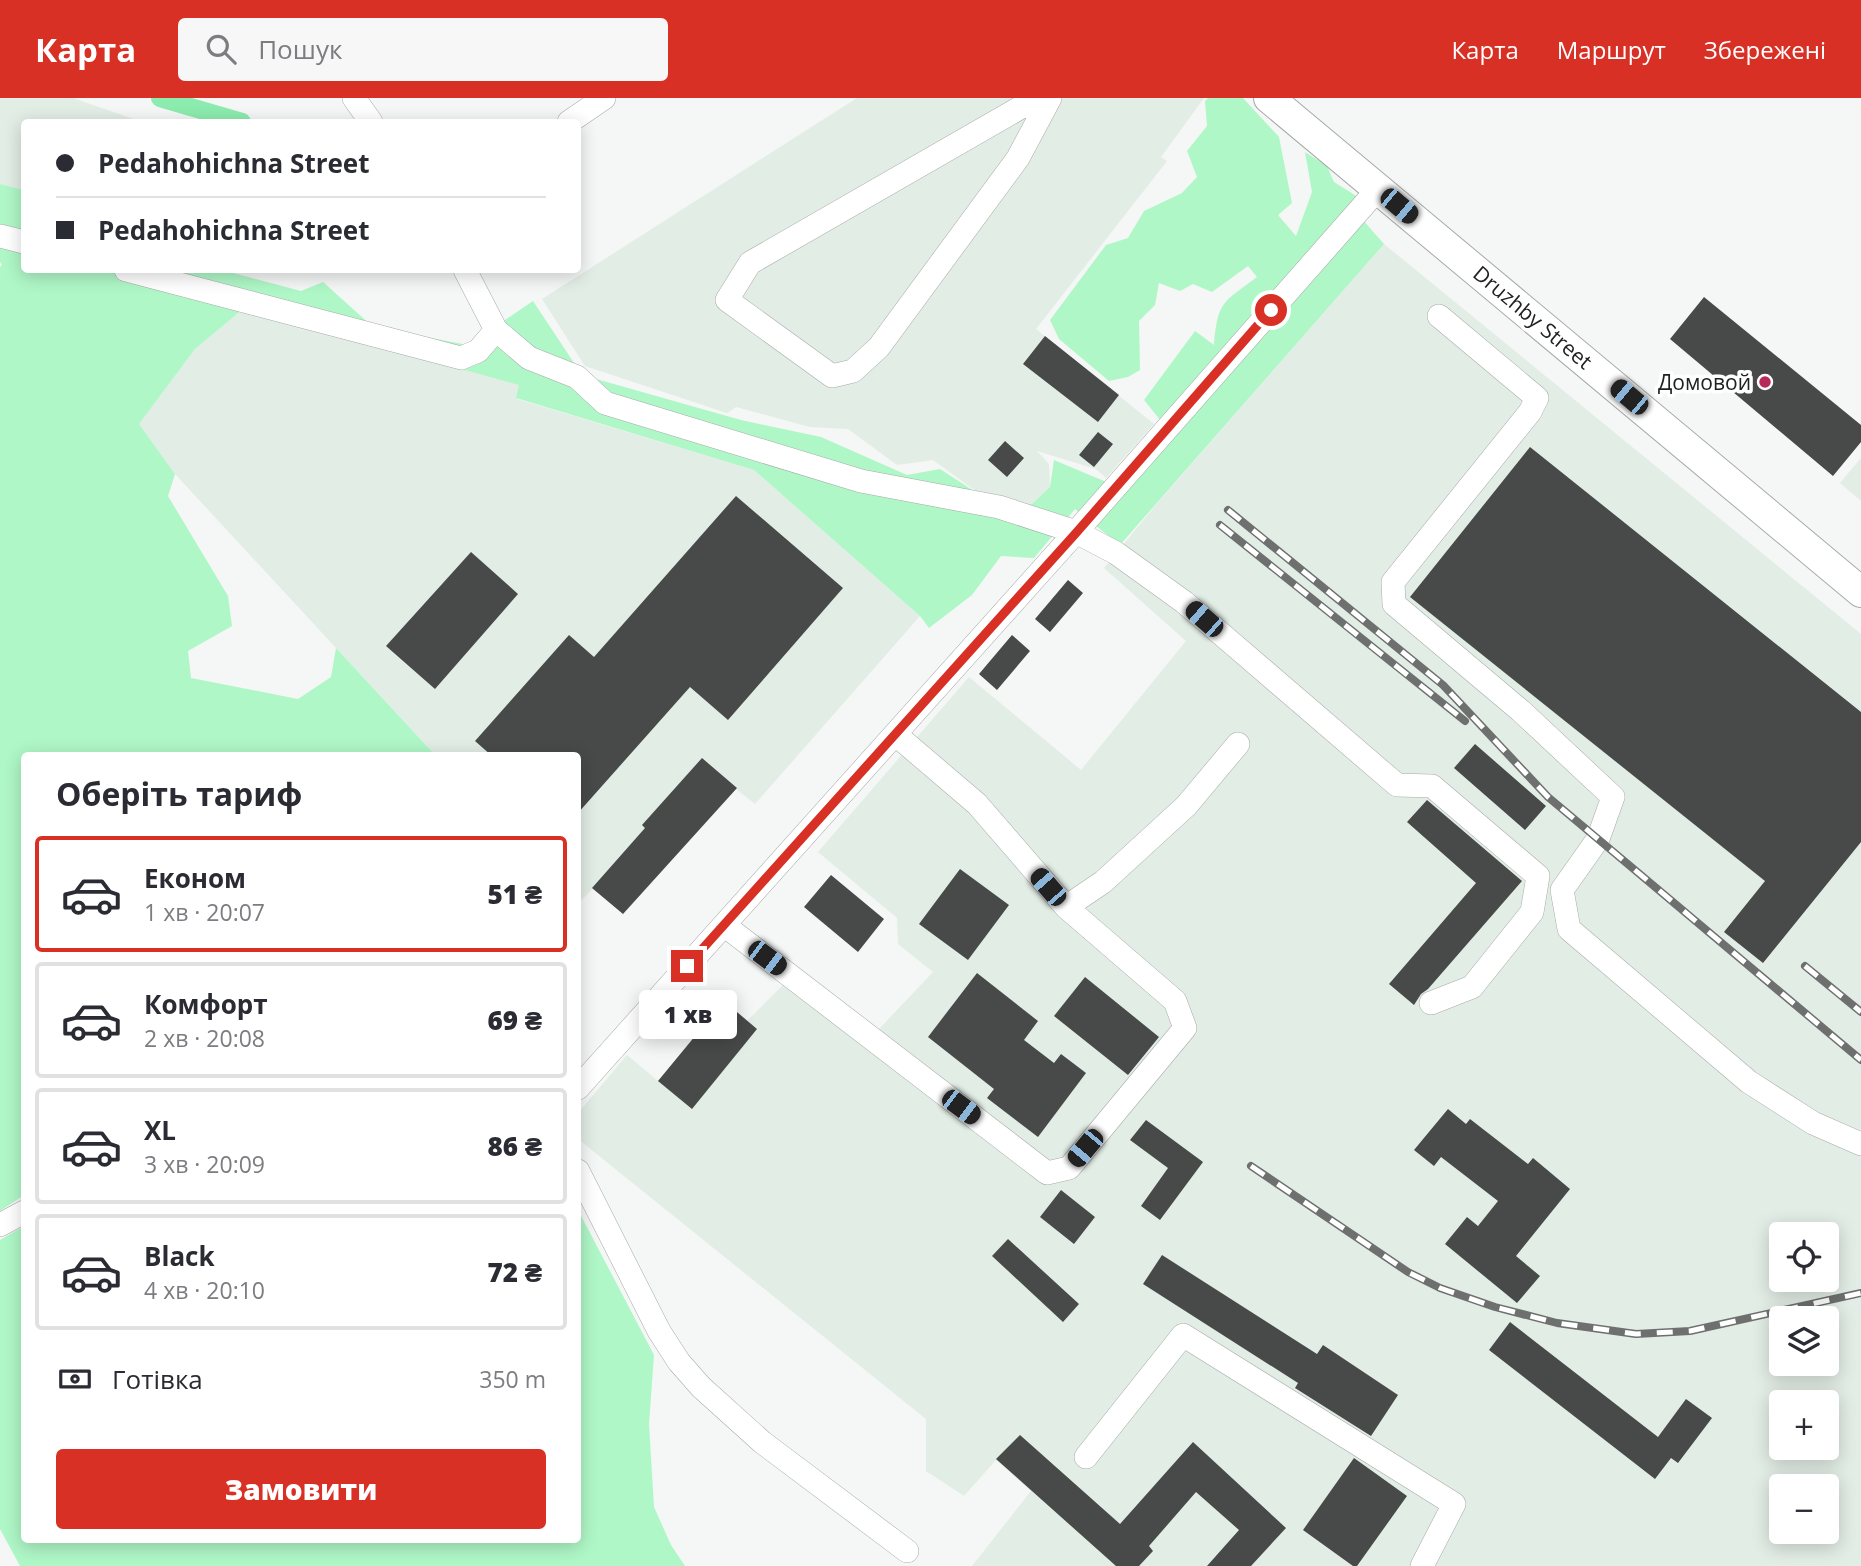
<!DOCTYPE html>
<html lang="uk">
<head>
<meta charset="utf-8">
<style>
	:root { --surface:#fff; --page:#f7f7f7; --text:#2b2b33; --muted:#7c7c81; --line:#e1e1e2; --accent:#d93025 }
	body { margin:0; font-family:"Open Sans",sans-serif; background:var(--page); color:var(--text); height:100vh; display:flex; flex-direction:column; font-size:26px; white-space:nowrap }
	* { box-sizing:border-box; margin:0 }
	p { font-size:23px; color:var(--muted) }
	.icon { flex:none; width:38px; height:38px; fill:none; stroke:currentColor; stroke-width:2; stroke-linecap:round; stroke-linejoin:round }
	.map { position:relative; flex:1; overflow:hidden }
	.details { position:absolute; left:21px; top:654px; width:560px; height:791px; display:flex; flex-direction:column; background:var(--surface); border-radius:7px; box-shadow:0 4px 18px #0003 }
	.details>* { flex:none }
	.hud { position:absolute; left:21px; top:21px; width:560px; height:154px; border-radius:7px; box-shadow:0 4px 18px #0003; display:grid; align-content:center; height:154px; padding:0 35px; background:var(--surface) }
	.fabs { position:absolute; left:1769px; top:1124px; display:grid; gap:14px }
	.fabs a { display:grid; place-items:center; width:70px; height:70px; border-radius:7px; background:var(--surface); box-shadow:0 4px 18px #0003; font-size:35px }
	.end { position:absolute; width:32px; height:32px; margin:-16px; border:9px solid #d93025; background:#fff; box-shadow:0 0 0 4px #fff }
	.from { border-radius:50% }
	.bubble { position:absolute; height:49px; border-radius:7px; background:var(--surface); box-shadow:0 4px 18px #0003; font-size:23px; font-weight:800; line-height:49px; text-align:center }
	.car { position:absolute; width:21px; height:42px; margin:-21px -10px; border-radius:9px; box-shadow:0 0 5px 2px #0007; background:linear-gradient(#222 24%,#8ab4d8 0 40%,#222 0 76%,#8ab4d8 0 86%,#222 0) }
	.hud b { display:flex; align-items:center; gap:24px; height:66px; font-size:26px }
	.hud b+b { border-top:2px solid var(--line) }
	.hud i { width:18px; height:18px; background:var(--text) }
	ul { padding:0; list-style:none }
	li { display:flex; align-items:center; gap:21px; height:116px; margin:0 14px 10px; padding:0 21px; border:4px solid var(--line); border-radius:7px }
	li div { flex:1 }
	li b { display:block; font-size:26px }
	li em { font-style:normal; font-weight:800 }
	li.active { border-color:var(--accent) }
	li>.icon { width:63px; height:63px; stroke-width:1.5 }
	h2 { padding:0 35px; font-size:32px; line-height:84px }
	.pay { display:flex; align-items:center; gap:18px; height:77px; padding:0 35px; font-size:26px }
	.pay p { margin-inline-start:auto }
	.primary-button { display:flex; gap:14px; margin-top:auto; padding:14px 35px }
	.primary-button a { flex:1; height:80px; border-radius:7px; background:var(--accent); color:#fff; font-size:28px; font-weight:800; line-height:80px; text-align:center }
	header { display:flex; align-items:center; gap:42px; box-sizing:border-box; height:98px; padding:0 35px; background:var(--accent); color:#fff }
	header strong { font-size:33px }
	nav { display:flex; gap:38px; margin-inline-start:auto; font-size:24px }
	.search { width:490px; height:63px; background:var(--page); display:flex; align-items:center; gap:18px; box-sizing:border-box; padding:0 24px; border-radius:7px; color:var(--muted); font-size:26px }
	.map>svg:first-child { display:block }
	.built { fill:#e2ede5; fill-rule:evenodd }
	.green { fill:#aff7c7 }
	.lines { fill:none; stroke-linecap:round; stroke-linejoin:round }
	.canal { stroke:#8cebae; stroke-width:18 }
	.building { fill:#474a48 }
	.minor-casing { stroke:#a7aba8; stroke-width:24 }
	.major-casing { stroke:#a7aba8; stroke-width:32 }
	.minor { stroke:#fff; stroke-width:23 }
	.major { stroke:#fff; stroke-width:30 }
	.rail-casing { stroke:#6e706f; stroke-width:8 }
	.rail { stroke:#fff; stroke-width:5; stroke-dasharray:16; stroke-linecap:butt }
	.route { stroke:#d93025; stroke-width:9 }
	.poi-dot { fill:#b82a5c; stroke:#fff; stroke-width:2.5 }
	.labels { text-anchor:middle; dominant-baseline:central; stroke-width:7; stroke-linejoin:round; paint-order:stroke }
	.street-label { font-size:21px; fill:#202221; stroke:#fff }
	.poi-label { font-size:21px; fill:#202221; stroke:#fff; text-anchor:end }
</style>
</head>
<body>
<header>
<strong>Карта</strong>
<div class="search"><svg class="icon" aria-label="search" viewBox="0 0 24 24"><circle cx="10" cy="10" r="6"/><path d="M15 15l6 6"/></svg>Пошук</div>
<nav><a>Карта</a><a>Маршрут</a><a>Збережені</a></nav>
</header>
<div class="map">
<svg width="1861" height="1468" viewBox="0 0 1861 1468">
	<rect width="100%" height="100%" fill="#f4f7f5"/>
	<path class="built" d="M 0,0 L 73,0 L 142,24 L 24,24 L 24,92 L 0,86 Z
		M 857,0 L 1204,0 L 1161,59 L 1167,63 L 1036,231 L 1154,326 L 1106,380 L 1096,371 L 1037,353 L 1049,366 L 1050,389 L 1032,406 L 991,404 L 933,362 L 897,367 L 848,331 L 810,329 L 736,309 L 727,315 L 585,268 L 542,201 Z
		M 1384,146 L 1861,536 L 1861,1468 L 972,1468 L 1031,1393 L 996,1362 L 964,1398 L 926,1373 L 926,1321 L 578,1041 L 578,1015 L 627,957 L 658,983 L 724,903 L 747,923 L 783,887 L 864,947 L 933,874 L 898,846 L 897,820 L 818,754 L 969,579 L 1081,672 L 1186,543 L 1104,470 L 1154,409 ZM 1782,1136 L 1827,1136 L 1827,1181 L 1782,1181 ZM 1782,1220 L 1827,1220 L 1827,1265 L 1782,1265 ZM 1782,1304 L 1827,1304 L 1827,1349 L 1782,1349 ZM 1782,1388 L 1827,1388 L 1827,1433 L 1782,1433 Z
		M 243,211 L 520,287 L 517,301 L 754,372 L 920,518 L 755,706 L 736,691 L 623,816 L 593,790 L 578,806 L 578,658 L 436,658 L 175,376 L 139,326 L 195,251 Z
		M 1861,360 L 1861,403 L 1840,385 Z"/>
	<path class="green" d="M 1208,0 L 1243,0 L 1279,39 L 1292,105 L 1278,117 L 1296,138 L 1312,94 L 1305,54 L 1327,68 L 1334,84 L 1358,99 L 1165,328 L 1144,302 L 1195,233 L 1214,247 C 1218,202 1223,205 1257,179 L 1248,168 L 1212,194 L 1193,186 L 1180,193 L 1159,185 L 1155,207 L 1139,223 L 1140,272 L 1128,279 L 1109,283 L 1059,241 L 1050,222 L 1106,147 L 1128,140 L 1144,113 L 1182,95 L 1197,79 L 1187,53 L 1207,28 L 1205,3 Z
		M 0,86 L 24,92 L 24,172 L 222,172 L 301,193 L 323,184 L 373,229 L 468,247 L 533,203 L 582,277 L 741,322 L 821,339 L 907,377 L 940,371 L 991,404 L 1032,406 L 1050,389 L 1054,362 L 1104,383 L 1128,389 L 1362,121 L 1384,146 L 1120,447 L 1075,411 L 1034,460 L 1001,458 L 972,497 L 929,530 L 920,518 L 754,372 L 516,300 L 519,287 L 243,211 L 195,251 L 139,326 L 175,376 L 168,398 L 228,498 L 232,528 L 188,553 L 191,580 L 298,601 L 331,579 L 336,550 L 436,658 L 24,658 L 24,1097 L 0,1113 L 0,169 L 2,167 L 0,164 Z
		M 578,1112 L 654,1257 L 649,1326 L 654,1409 L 671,1447 L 685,1468 L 20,1468 L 0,1431 L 0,1142 L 24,1128 L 24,1442 L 578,1442 Z"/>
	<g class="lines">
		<path class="canal" d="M 160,0 L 242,24"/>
	</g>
	<path class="building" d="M 1704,199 L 1861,327 L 1861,344 L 1833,378 L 1670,241 Z
		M 1045,238 L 1119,297 L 1098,324 L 1023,266 Z
		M 1098,334 L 1113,346 L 1094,369 L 1079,357 Z
		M 1005,343 L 1024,360 L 1007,379 L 988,362 Z
		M 1530,349 L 1861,614 L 1861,744 L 1763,865 L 1724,834 L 1765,783 L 1410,499 Z
		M 736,398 L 843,490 L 728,622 L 690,589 L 578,715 L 578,658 L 492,658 L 475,643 L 569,537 L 594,559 Z
		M 471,454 L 518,496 L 435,591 L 386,548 Z
		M 1068,482 L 1083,495 L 1050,534 L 1035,521 Z
		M 1012,537 L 1030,553 L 997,592 L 979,576 Z
		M 1475,646 L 1546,708 L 1525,732 L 1454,670 Z
		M 702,660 L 737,690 L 623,816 L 592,790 L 645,730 L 642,727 Z
		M 1427,702 L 1522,783 L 1428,891 L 1421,896 L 1414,907 L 1389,886 L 1476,785 L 1407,724 Z
		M 960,771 L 1009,807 L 968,862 L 919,826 Z
		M 831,777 L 884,821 L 858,854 L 804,809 Z
		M 977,875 L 1038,923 L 1024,942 L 1054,965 L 1061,956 L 1086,975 L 1038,1039 L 987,1000 L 994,991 L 928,939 Z
		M 1085,879 L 1159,939 L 1128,977 L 1054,918 Z
		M 724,903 L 757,931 L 692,1011 L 658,983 Z
		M 1448,1011 L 1466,1026 L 1470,1021 L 1528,1066 L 1533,1060 L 1570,1091 L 1516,1158 L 1540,1178 L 1517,1205 L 1445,1146 L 1467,1119 L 1478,1128 L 1498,1103 L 1441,1059 L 1434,1068 L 1414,1052 Z
		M 1146,1022 L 1203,1064 L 1160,1122 L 1141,1108 L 1168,1070 L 1130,1042 Z
		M 1061,1092 L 1095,1119 L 1074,1146 L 1040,1119 Z
		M 1008,1141 L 1079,1206 L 1063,1224 L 992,1158 Z
		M 1162,1157 L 1317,1256 L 1323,1247 L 1398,1297 L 1371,1338 L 1295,1290 L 1298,1285 L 1143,1186 Z
		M 1510,1224 L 1658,1339 L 1686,1301 L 1712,1320 L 1678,1365 L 1671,1360 L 1655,1381 L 1489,1252 Z
		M 1020,1337 L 1120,1426 L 1193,1344 L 1286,1430 L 1251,1468 L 1207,1468 L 1239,1432 L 1196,1394 L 1149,1448 L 1153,1453 L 1139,1468 L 1116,1468 L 996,1361 Z
		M 1354,1360 L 1407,1398 L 1357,1468 L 1353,1468 L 1303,1432 Z"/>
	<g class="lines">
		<g class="minor-casing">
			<path id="minor" d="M 354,0 L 371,24
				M 1037,0 L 750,165 L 727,202 L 832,278 L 853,273 L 879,249 L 1018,60 L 1050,0
				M 569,24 L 604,0
				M 0,138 L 24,144
				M 126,172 L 461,260 L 478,253 L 496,232
				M 465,172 L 496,232 L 529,260 L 577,279 L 605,305 L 861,383 L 999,409 L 1076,434 L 1116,455 L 1184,504 L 1397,687 L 1432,688 L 1538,778 L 1532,814 L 1472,889 L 1431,905
				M 1439,218 L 1537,300 L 1530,314 L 1393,484 L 1394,506 L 1521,613 L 1613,699 L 1598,741 L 1562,792 L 1569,831 L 1749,984 L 1813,1025 L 1861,1046
				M 1066,809 L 1103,784 L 1186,708 L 1238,646
				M 724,827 L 1047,1075 L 1069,1070 L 1185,930 L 1175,903 L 1066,809 L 977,706 L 895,636
				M 578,990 L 1076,434 L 1378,91
				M 578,1073 L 659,1233 L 679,1264 L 701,1289 L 762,1344 L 907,1453
				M 0,1127 L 24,1114
				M 1086,1359 L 1183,1237 L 1454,1406 L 1422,1468"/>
		</g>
		<g class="major-casing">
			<path id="major" d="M 1269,0 L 1861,494"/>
		</g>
		<use href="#minor" class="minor"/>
		<use href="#major" class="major"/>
		<g class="rail-casing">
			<path id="rail" d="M 1228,412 L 1443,587 L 1548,699 L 1861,962
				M 1220,427 L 1465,623
				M 1805,868 L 1861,914
				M 1251,1068 L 1408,1174 L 1440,1190 L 1495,1209 L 1557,1225 L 1636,1236 L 1690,1233 L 1861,1195"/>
		</g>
		<use href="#rail" class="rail"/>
	</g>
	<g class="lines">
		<path class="route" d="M 687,868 L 1076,435 L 1271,212"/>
	</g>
	<circle class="poi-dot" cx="1765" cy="284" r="7"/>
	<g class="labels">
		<g class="street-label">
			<text transform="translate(1533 219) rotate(40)">Druzhby Street</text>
		</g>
		<g class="poi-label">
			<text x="1751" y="284">Домовой</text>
		</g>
	</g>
</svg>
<div class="fabs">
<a><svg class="icon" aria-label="locate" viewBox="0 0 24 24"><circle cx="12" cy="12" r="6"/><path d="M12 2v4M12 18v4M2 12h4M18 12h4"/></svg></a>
<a><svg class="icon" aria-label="layers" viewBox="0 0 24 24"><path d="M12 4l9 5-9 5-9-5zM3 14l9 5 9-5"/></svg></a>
<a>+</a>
<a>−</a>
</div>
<i class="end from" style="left:1271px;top:212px"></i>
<i class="end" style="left:687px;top:868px"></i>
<div class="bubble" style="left:639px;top:892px;width:98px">1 хв</div>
<i class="car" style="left:1399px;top:108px;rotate:130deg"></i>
<i class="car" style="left:1629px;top:299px;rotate:310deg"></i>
<i class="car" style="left:1204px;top:521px;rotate:311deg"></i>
<i class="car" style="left:1048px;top:789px;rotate:319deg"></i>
<i class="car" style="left:767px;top:860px;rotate:127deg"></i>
<i class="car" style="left:961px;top:1009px;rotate:127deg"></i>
<i class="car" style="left:1085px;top:1050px;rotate:220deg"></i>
<div class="hud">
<b><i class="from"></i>Pedahohichna Street</b>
<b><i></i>Pedahohichna Street</b>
</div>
<section class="details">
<h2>Оберіть тариф</h2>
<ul>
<li class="active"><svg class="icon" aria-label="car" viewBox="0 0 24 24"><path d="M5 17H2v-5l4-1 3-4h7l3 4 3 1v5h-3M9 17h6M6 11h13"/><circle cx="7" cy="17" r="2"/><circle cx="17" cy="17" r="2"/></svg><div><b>Економ</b><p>1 хв · 20:07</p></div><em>51 ₴</em></li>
<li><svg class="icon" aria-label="car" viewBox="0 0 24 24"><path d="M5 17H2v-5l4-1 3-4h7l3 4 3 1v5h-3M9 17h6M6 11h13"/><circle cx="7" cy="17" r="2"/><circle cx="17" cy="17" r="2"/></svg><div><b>Комфорт</b><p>2 хв · 20:08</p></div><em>69 ₴</em></li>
<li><svg class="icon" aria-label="car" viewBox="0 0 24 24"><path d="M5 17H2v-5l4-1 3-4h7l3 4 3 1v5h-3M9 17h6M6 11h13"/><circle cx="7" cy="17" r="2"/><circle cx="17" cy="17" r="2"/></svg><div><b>XL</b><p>3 хв · 20:09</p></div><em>86 ₴</em></li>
<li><svg class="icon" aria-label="car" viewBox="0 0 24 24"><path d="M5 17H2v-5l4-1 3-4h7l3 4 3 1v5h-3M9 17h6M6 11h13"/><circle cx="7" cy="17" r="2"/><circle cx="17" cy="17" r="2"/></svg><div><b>Black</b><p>4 хв · 20:10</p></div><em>72 ₴</em></li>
</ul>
<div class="pay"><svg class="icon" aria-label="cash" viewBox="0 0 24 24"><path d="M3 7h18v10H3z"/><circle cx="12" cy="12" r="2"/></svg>Готівка<p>350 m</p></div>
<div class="primary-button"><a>Замовити</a></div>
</section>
</div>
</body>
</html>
